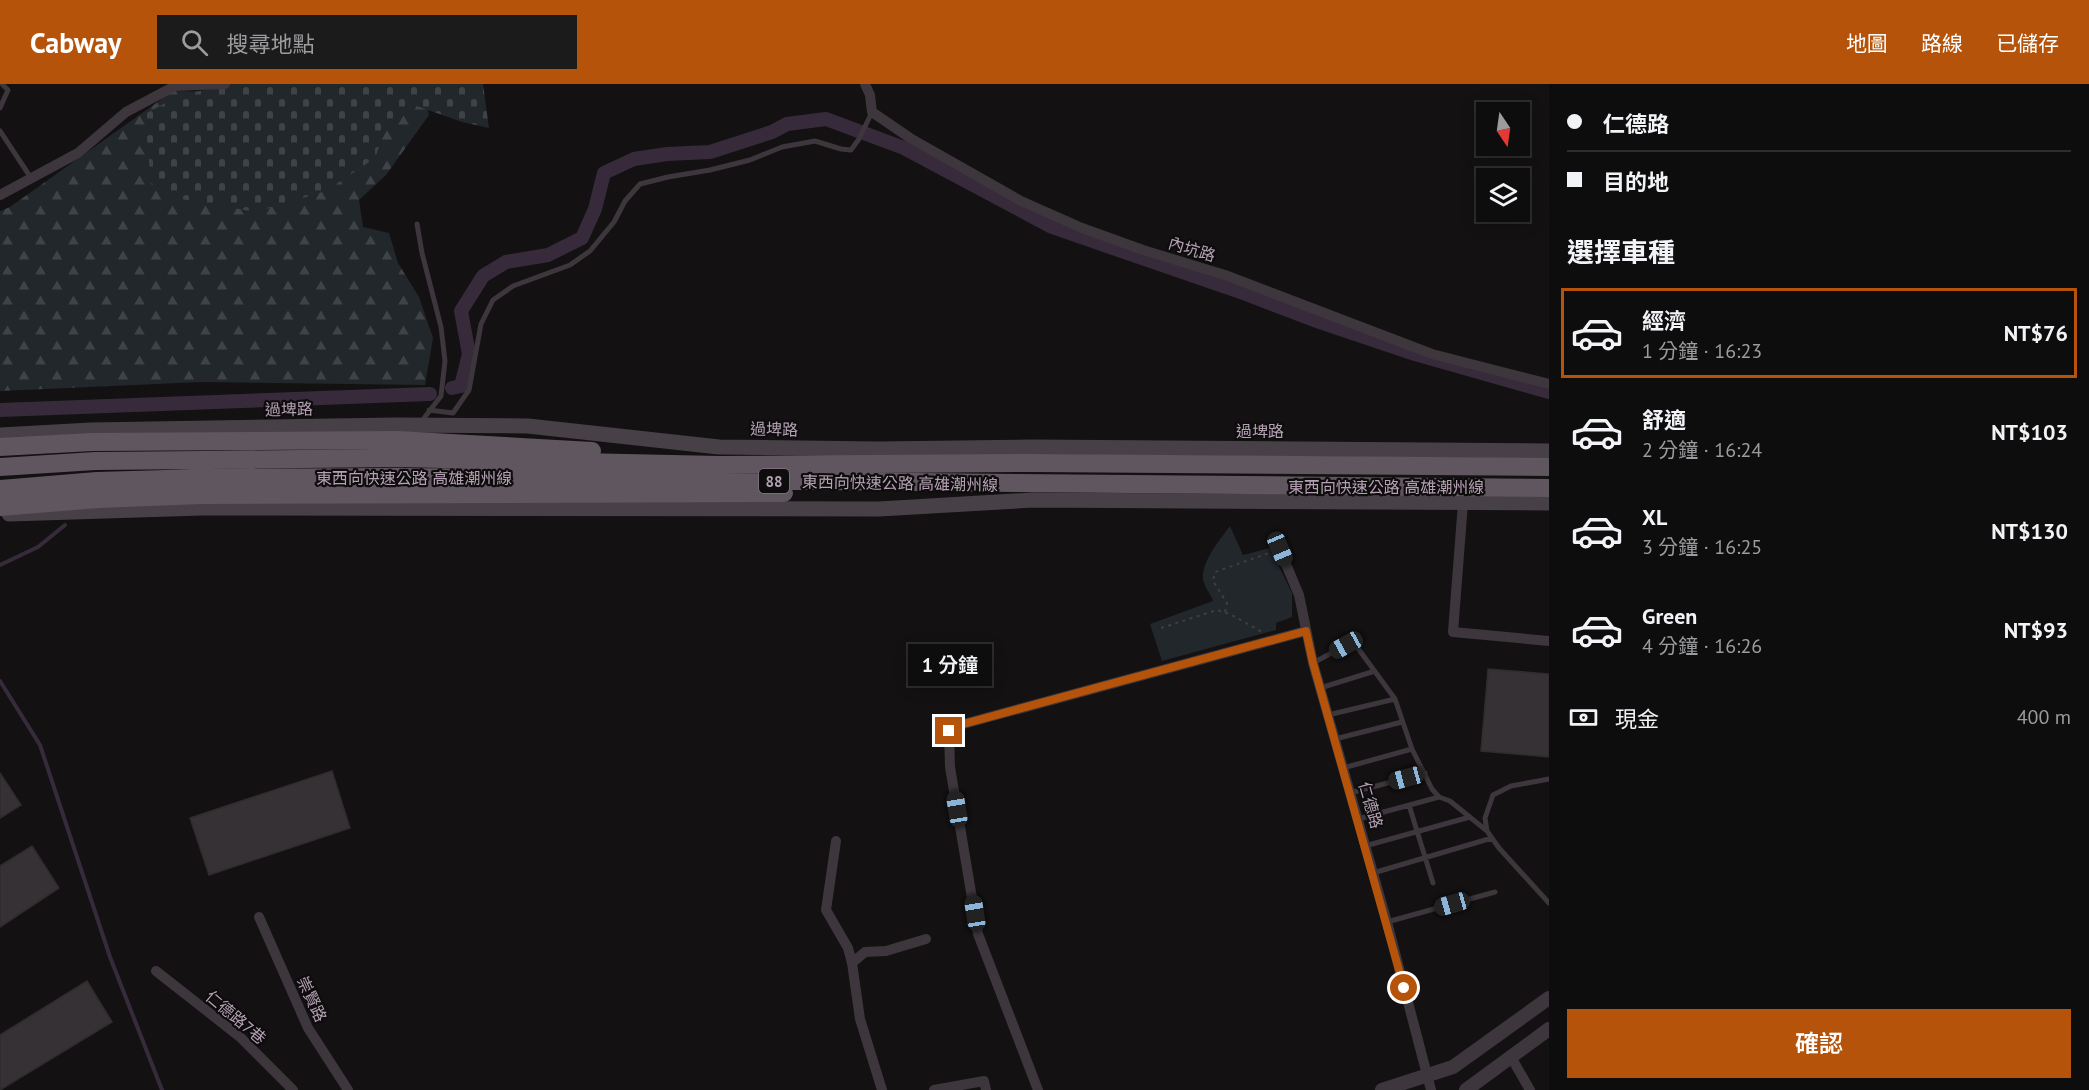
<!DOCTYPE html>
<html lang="zh-TW">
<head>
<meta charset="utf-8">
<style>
	:root { --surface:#0e0d0e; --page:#1c1b1c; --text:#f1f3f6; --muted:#9b9c9e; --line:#2e2d2e; --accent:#b45309 }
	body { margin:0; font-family:"PT Sans","Noto Sans TC",sans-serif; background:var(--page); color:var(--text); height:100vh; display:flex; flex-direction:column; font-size:22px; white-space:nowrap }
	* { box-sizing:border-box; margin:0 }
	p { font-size:20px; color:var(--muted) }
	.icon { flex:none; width:33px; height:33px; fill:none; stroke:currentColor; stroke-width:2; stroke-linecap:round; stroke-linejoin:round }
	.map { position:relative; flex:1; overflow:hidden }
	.panel { display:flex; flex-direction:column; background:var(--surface); width:540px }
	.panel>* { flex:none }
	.top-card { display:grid; align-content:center; height:132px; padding:0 18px; background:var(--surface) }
	.needle { width:39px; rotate:167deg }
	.tools { position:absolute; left:1476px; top:18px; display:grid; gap:12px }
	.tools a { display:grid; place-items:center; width:54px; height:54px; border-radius:0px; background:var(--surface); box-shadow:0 3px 15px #0003,0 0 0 2px var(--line); font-size:30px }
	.end { position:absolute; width:27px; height:27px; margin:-14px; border:8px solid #b45309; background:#fff; box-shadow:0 0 0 3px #fff }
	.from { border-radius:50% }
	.bubble { position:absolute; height:42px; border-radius:0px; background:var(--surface); box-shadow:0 3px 15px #0003,0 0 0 2px var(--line); font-size:20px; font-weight:600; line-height:42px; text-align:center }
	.car { position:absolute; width:18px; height:36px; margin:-18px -9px; border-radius:8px; box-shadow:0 0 4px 2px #0007; background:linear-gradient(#222 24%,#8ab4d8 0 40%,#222 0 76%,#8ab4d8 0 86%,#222 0) }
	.top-card b { display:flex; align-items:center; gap:21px; height:57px; font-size:22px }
	.top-card b+b { border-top:2px solid var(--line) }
	.top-card i { width:15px; height:15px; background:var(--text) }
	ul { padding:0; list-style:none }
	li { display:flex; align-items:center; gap:18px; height:90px; margin:0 12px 9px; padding:0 6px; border:3px solid transparent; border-radius:0px }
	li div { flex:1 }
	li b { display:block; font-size:22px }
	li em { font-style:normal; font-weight:600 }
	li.on { border-color:var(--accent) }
	li>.icon { width:54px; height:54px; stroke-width:1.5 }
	h2 { padding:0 18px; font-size:27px; line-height:72px }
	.pay { display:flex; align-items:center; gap:15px; height:66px; padding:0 18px; font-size:22px }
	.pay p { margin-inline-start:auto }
	.cta { display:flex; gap:12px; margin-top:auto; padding:12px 18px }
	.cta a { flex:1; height:69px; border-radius:0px; background:var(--accent); color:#fff; font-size:24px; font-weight:600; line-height:69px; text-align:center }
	header { display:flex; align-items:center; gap:36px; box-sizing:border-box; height:84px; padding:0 30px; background:var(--accent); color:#fff }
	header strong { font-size:28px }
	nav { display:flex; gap:33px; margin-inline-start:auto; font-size:21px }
	.search { width:420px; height:54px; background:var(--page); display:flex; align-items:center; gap:15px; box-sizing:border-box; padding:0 21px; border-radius:0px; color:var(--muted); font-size:22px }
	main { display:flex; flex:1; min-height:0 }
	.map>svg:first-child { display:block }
	.forest { fill:url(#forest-firs) }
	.cemetery { fill:url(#cemetery-stones) }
	.green { fill:#21272b }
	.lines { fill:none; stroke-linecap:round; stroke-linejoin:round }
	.stream { stroke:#372b3b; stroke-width:4 }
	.canal { stroke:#372b3b; stroke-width:14 }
	.building { fill:#353134; stroke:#2f2b2e; stroke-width:1.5 }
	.path { stroke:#443c44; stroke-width:2; stroke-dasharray:3 4.5; stroke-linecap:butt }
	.service { stroke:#3d363c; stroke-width:5 }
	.minor { stroke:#3d363c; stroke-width:10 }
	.tertiary { stroke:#3d363c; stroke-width:14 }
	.secondary { stroke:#484047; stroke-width:15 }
	.trunk { stroke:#60565f; stroke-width:18 }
	.route { stroke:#b45309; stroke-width:8 }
	.labels { text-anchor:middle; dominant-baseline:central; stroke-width:4.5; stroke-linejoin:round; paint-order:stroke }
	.shield { fill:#0e0c0d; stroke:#827582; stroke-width:1.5 }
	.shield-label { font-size:15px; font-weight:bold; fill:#b4a2b4 }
	.street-label { font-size:16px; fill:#b4a2b4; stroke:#0e0c0d }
</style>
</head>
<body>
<header>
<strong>Cabway</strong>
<div class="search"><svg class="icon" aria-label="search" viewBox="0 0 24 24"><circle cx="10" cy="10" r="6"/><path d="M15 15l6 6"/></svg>搜尋地點</div>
<nav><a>地圖</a><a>路線</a><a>已儲存</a></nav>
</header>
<main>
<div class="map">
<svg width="1549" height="1006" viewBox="0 0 1549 1006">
	<defs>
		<pattern id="forest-firs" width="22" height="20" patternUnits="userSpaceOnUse" patternTransform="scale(1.5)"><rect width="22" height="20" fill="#21272b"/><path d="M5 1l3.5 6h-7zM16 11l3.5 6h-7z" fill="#3f4347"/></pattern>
		<pattern id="cemetery-stones" width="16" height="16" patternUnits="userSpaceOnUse" patternTransform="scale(1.5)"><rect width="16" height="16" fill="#21272b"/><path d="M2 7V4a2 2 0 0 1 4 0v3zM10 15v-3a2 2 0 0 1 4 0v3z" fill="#3f4347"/></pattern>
	</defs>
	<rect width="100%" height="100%" fill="#131112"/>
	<path class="forest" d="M 422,1 L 429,31 L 386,91 L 359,116 L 363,143 L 389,149 L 398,179 L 419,213 L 433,254 L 425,301 L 201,298 L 0,307 L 0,127 L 10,123 L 173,7 L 228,8 Z"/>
	<path class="cemetery" d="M 227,0 L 483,0 L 489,44 L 462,38 L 411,20 L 388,38 L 375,74 L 326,107 L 256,128 L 171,113 L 151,100 L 145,30 L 180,11 L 224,2 Z"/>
	<path class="green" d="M 1230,442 L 1243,471 L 1270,464 L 1292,509 L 1292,533 L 1276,539 L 1276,546 L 1162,577 L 1150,540 L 1213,517 C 1211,511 1204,502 1203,495 C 1202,476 1220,456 1230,442 Z"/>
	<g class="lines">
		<path class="stream" d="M 0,481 L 38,463 L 65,441
			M 0,597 L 40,661 L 110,873 L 162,1006"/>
		<path class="canal" d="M 452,304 L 461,302 L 469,270 L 461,227 L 483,192 L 506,178 L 548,171 L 582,154 L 595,125 L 604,89 L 634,75 L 667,70 L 710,68 L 772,48 L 787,40 L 826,35 L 904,64 L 1052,143 L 1246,210 L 1314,236 L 1415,270 L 1549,308
			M 0,326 L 430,310"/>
	</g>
	<path class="building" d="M 1488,585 L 1549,590 L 1549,673 L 1481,667 Z
		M 332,687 L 350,744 L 209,791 L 190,734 Z
		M 0,689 L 21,721 L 0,734 Z
		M 32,762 L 59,804 L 0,843 L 0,782 Z
		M 87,897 L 112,938 L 0,1006 L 0,951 Z"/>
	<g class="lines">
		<path class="path" d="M 1225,528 L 1227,519 L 1213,497 L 1215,488 L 1269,469
			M 1161,544 L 1217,526 L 1230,530 L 1262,548"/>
		<path class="service" d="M 0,24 L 8,6 L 2,0
			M 0,47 L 31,94
			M 417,140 L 422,169 L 441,243 L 445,277 L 441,312 L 421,338
			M 429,326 L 453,329 L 469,306 L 481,240 L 493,216 L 513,202 L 570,181 L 590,167 L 614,138 L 625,117 L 640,100 L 668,93 L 710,86 L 750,76 L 782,63 L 815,57 L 841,65 L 851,66 L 859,55 L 872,28
			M 1313,579 L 1346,561 L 1352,560 L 1357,563 L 1395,615 L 1412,665 L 1432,705 L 1439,713 L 1450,717 L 1487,747 L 1499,764 L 1549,819
			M 1320,604 L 1375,587
			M 1328,631 L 1395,615
			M 1335,655 L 1402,638
			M 1343,684 L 1412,665
			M 1350,709 L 1425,689
			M 1409,721 L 1433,799
			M 1358,735 L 1439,713
			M 1487,747 L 1485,734 L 1493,711 L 1511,702 L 1549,695
			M 1365,762 L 1470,733
			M 1373,789 L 1492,754
			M 1387,838 L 1495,808"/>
		<path class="minor" d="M 865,0 L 870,11 L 872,28 L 910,54 L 1021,117 L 1082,144 L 1143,166 L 1225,191 L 1432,270 L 1549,300
			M 0,111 L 78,69 L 126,28 L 175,2 L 225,0
			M 1463,419 L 1453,548 L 1549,557
			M 1277,459 L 1299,511 L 1313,579 L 1387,838 L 1431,1006
			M 836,757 L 826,826 L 848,864 L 852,879 L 860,935 L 882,1006
			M 259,833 L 308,944 L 348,1006
			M 852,879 L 865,868 L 886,867 L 926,855
			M 156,887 L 240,953 L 293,1006
			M 1511,973 L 1530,1006
			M 934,1006 L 984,997 L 986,1006
			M 1038,1006 L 978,850 L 950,683 L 949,647 L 956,642 L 1306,547"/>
		<path class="tertiary" d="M 1382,1006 L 1453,983 L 1549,914
			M 1466,1006 L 1549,945"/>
		<path class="secondary" d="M 0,351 L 91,346 L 396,341 L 528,342 L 719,363 L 878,365 L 1033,363 L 1549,367
			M 9,430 L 202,424 L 879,425 L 1033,416 L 1549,419"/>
		<path class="trunk" d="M 0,363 L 92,358 L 397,356 L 592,367
			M 0,383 L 95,377 L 398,374 L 719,381 L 1033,379 L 1549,383
			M 0,405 L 97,397 L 201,394 L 399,393 L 1549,404
			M 0,423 L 98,415 L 201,411 L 784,409"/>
	</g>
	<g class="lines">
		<path class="route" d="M 949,647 L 956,642 L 1306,547 L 1313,579 L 1404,904"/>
	</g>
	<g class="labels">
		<rect class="shield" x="759" y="385" width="30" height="24" rx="4.5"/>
		<g class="shield-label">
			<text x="774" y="397">88</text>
		</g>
		<g class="street-label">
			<text transform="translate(1192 165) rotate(17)">內坑路</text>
			<text transform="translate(289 325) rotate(-1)">過埤路</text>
			<text transform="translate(774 345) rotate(1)">過埤路</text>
			<text x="1260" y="347">過埤路</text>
			<text x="414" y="394">東西向快速公路 高雄潮州線</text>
			<text transform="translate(900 399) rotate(1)">東西向快速公路 高雄潮州線</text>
			<text x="1386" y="403">東西向快速公路 高雄潮州線</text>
			<text transform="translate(1371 721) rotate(74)">仁德路</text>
			<text transform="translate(312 915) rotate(65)">崇賢路</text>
			<text transform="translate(236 933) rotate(40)">仁德路7巷</text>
		</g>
	</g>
</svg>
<div class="tools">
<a><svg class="needle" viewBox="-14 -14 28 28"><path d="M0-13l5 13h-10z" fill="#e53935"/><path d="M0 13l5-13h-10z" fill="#9b9c9e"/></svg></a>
<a><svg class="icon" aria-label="layers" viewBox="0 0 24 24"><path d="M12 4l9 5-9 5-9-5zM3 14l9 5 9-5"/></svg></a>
</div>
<i class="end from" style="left:1404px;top:904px"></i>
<i class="end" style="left:949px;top:647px"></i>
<div class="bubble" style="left:908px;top:560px;width:84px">1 分鐘</div>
<i class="car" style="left:1280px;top:465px;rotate:157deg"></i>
<i class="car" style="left:1346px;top:561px;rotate:241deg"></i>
<i class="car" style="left:1406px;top:694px;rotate:255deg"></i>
<i class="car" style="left:957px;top:725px;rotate:351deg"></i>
<i class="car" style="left:1452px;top:820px;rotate:254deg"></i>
<i class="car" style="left:975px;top:829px;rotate:351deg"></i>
</div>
<section class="panel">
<div class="top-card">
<b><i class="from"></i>仁德路</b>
<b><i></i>目的地</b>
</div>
<h2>選擇車種</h2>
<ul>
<li class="on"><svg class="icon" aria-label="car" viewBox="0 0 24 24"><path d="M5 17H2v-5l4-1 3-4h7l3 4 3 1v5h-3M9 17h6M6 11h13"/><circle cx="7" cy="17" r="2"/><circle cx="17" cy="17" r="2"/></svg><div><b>經濟</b><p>1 分鐘 · 16:23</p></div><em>NT$76</em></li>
<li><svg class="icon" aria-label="car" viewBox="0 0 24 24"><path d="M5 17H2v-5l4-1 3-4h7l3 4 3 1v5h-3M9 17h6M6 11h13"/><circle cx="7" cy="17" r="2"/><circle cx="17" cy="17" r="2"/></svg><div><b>舒適</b><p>2 分鐘 · 16:24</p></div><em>NT$103</em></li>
<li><svg class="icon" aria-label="car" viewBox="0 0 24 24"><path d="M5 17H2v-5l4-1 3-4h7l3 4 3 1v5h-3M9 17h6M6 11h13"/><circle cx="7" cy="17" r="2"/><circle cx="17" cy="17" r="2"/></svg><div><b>XL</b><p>3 分鐘 · 16:25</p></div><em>NT$130</em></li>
<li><svg class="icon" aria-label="car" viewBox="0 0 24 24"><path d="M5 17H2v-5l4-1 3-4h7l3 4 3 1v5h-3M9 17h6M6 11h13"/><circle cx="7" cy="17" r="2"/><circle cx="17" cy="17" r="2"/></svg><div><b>Green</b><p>4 分鐘 · 16:26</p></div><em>NT$93</em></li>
</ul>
<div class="pay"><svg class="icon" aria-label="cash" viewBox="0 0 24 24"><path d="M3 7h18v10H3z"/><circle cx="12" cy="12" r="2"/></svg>現金<p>400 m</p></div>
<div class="cta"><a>確認</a></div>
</section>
</main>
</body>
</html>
